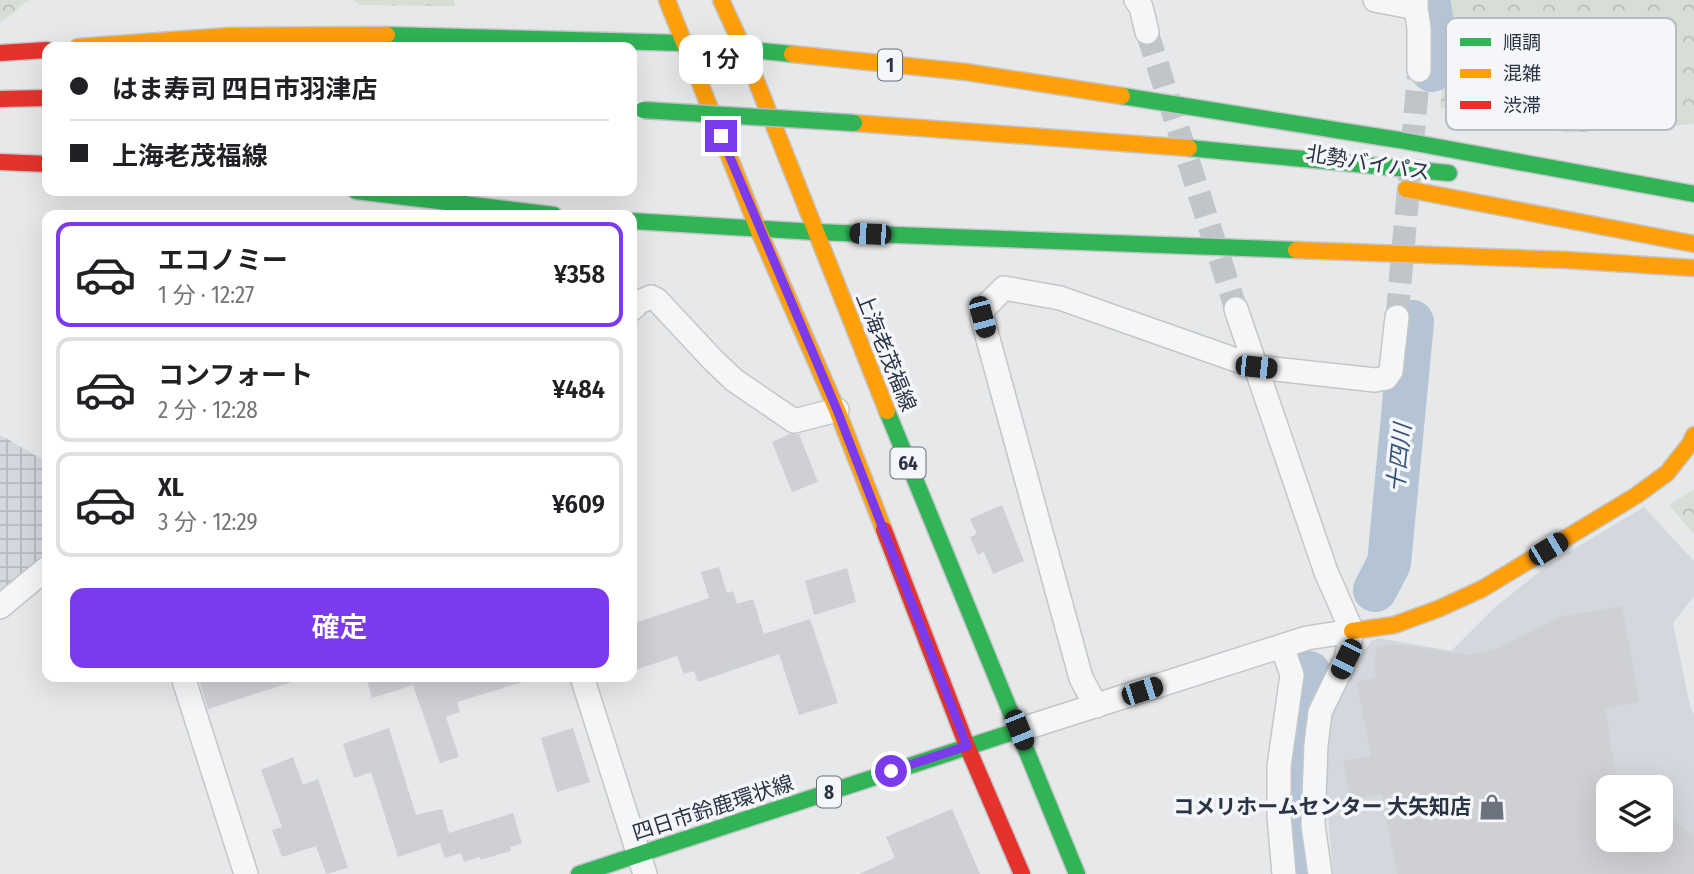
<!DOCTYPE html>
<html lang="ja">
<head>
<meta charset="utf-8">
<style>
	:root { --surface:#fff; --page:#f2f2f2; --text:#202124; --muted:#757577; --line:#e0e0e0; --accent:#7c3aed }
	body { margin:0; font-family:"Fira Sans Condensed","Noto Sans JP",sans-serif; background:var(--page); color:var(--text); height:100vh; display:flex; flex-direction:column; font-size:26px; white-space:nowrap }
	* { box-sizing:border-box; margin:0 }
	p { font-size:23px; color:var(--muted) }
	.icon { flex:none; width:38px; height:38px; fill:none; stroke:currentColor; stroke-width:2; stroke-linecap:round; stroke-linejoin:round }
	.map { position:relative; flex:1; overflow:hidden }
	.panel { position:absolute; left:42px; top:210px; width:595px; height:472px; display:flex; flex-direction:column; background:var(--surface); border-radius:14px; box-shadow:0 7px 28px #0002 }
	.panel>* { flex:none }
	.banner { position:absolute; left:42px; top:42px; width:595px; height:154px; border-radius:14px; box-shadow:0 7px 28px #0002; display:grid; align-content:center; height:154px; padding:0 28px; background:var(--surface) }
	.buttons { position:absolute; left:1596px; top:775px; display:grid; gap:14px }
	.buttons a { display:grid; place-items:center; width:77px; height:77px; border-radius:14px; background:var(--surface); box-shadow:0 7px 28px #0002; font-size:35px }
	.end { position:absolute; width:32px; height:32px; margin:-16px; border:9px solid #7c3aed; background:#fff; box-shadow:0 0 0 4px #fff }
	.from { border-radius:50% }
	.bubble { position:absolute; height:49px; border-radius:14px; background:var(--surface); box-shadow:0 7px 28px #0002; font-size:23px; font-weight:600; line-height:49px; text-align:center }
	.car { position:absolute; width:21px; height:42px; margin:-21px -10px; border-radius:9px; box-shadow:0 0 5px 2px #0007; background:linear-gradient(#222 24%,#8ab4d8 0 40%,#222 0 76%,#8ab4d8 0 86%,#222 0) }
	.banner b { display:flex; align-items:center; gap:24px; height:66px; font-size:26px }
	.banner b+b { border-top:2px solid var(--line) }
	.banner i { width:18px; height:18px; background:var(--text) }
	ul { padding:12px 0 0; list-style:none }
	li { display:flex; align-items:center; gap:21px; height:105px; margin:0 14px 10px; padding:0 14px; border:4px solid var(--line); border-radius:14px }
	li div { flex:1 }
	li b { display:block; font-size:26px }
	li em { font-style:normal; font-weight:600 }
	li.current { border-color:var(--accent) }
	li>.icon { width:63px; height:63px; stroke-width:1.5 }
	.action { display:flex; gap:14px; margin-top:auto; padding:14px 28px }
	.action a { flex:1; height:80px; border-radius:14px; background:var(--accent); color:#fff; font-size:28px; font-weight:600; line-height:80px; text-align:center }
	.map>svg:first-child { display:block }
	.built { fill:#d4d7dd; fill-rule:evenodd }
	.industrial { fill:url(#industrial-grid) }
	.forest { fill:url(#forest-crowns) }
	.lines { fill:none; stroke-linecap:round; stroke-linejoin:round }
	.river { stroke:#b4c4d5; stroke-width:44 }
	.building { fill:#ced0d3 }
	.street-tunnel { stroke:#c1c4c9; stroke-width:23; stroke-dasharray:23 11; stroke-linecap:butt }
	.street-casing { stroke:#c4c6c8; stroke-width:26 }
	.fast-casing { stroke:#c4c6c8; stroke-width:19 }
	.slow-casing { stroke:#c4c6c8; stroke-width:19 }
	.jam-casing { stroke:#c4c6c8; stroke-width:19 }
	.street { stroke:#f5f6f7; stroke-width:23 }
	.fast { stroke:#30b455; stroke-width:16 }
	.slow { stroke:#ff9f0a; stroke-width:16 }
	.jam { stroke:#e5322d; stroke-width:16 }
	.fast-bridge-casing { stroke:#b8bbbf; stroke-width:19; stroke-linecap:butt }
	.fast-bridge { stroke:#30b455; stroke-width:16 }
	.route { stroke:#7c3aed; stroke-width:9 }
	.labels { text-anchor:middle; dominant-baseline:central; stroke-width:7; stroke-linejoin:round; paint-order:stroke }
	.shield { fill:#f4f6f9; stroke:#676e7b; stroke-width:2 }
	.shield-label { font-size:19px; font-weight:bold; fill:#2b3445 }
	.street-label { font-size:21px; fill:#2b3445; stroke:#f4f6f9 }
	.poi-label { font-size:21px; font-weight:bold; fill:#2b3445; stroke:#f4f6f9; text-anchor:end }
	.water-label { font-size:23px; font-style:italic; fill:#34527a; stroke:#f4f6f9 }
	.key { fill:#f4f6f9; stroke:#b8bcc3; stroke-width:2 }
	.key-label { font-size:19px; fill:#2b3445 }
</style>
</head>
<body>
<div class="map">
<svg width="1694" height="874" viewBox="0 0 1694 874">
	<defs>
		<pattern id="industrial-grid" width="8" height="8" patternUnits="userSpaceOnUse" patternTransform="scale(1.75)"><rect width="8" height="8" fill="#d4d7dd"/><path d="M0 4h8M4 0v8" fill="none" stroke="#b6b9bf"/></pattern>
		<pattern id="forest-crowns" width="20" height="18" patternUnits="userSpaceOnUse" patternTransform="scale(1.75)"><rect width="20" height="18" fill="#d6ded6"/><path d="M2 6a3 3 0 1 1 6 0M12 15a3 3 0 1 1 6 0" fill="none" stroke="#b8bfb9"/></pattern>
	</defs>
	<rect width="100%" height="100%" fill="#e6e8ea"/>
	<path class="built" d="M 1644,507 L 1694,561 L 1694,596 L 1673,623 L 1690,706 L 1694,714 L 1694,874 L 1333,874 L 1325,780 L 1329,729 L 1338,692 L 1371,641 L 1379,638 L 1451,651 L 1494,608 L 1549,564 ZM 1608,788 L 1661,788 L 1661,840 L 1608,840 Z"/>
	<path class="industrial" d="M 0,435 L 47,462 L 47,562 L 0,599 Z"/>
	<path class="forest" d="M 0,0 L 29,0 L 0,23 Z
		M 353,0 L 454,0 L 455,6 L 361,5 Z
		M 1438,0 L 1694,0 L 1694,124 L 1568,133 L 1440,108 L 1448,41 Z
		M 1694,489 L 1694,534 L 1669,505 Z"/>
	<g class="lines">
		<path class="river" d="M 1425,3 L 1429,5 L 1434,36 L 1432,70
			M 1375,590 L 1389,563 L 1412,322
			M 1301,874 C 1297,845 1293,816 1293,787 C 1294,749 1303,710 1309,673"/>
	</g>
	<path class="building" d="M 790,434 L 799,434 L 818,482 L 792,492 L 772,442 Z
		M 1002,505 L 1024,561 L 993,574 L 984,552 L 978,555 L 970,537 L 977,534 L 970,519 Z
		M 719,567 L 727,593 L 733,591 L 737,604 L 753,599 L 764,634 L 810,619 L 838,703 L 799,715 L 779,654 L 698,682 L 694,671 L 684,674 L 677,656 L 632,671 L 632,624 L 709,598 L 701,572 Z
		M 847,568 L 856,602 L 814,615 L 805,581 Z
		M 1622,606 L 1639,702 L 1605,709 L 1618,788 L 1608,788 L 1608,840 L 1661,840 L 1661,809 L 1694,837 L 1694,874 L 1397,874 L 1382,794 L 1350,800 L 1343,761 L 1371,756 L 1357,682 L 1376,678 L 1374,668 L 1377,647 L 1396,644 L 1469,655 L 1496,649 L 1560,617 Z
		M 198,677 L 291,677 L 292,682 L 208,709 Z
		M 366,677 L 521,677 L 522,682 L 457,702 L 460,712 L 446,717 L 459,757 L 440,763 L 413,685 L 372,698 Z
		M 389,728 L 416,815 L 442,809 L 449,833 L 513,813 L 522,843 L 510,847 L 511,851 L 480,860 L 480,857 L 464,862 L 461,853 L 445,858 L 440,843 L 398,857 L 371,772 L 354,778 L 343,744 Z
		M 573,728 L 590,782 L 557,792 L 541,738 Z
		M 293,757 L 303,785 L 318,779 L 348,868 L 326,874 L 316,846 L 282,857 L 272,830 L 282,827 L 261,770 Z
		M 952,809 L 980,874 L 859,874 L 895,858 L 886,837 Z"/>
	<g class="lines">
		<path class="street-tunnel" d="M 1147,32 L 1236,309
			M 1397,317 L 1419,70"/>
		<g class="street-casing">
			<path id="street" d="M 1136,0 L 1141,7 L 1147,32
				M 1375,0 L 1416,8 L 1416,0
				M 1416,8 L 1419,28 L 1419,70
				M 632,309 L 639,302 L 651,297 L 657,300 L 713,360 L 734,380 L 794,421 L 837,410
				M 1236,309 L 1326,572 L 1352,631 L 1346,659 L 1320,712 L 1316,745 L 1313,825 L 1320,874
				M 0,607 L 47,568
				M 1282,646 L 1292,675 L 1279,766 L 1279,816 L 1284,874
				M 183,677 L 246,874
				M 582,677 L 645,874
				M 1096,706 L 1081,678 L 982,317 L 984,308 L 1004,288 L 1060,298 L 1256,367 L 1375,380 L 1386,378 L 1391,371 L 1397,317
				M 1019,730 L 1307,638 L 1352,631"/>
		</g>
		<g class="fast-casing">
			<path id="fast" d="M 387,35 L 683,43 L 792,54
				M 1122,96 L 1399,140 L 1694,194
				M 1189,148 L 1449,173
				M 356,191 L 554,215
				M 632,221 L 815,232 L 1296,250
				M 887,411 L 1077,874
				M 579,874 L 1019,730"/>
		</g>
		<g class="slow-casing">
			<path id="slow" d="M 667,0 L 758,229 L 837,410 L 884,530
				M 721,0 L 744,50 L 887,411
				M 78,47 L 229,36 L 387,35
				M 792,54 L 966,72 L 1122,96
				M 854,123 L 1189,148
				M 1406,189 L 1694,244
				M 1296,250 L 1566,260 L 1694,268
				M 1352,631 L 1394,625 L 1438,609 L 1482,589 L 1637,495 L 1667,473 L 1690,444 L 1694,435"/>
		</g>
		<g class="jam-casing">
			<path id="jam" d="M 0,53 L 47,50
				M 0,99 L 47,98
				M 0,162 L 47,164
				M 884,530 L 967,746 L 1022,874"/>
		</g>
		<use href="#street" class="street"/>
		<use href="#fast" class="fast"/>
		<use href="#slow" class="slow"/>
		<use href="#jam" class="jam"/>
		<g class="fast-bridge-casing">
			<path id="fast-bridge" d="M 643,110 L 854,123"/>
		</g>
		<use href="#fast-bridge" class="fast-bridge"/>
	</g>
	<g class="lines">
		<path class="route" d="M 721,136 L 837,410 L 967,746 L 891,771"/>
	</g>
	<defs>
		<g id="shop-bare" transform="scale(2.1)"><path d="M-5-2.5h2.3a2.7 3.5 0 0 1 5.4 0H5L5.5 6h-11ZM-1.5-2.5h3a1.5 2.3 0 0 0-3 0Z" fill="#6c737f" stroke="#f4f6f9" stroke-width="2.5" paint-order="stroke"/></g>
	</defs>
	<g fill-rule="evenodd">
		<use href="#shop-bare" x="1492" y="807"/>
	</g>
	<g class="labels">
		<g class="shield">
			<rect x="878" y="49.5" width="24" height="31" rx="5"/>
			<rect x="890.5" y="447.5" width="35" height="31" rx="5"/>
			<rect x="817" y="776.5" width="24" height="31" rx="5"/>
		</g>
		<g class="shield-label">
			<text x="890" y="65">1</text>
			<text x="908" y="463">64</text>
			<text x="829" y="792">8</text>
		</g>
		<g class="street-label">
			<text transform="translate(1368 163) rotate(9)">北勢バイパス</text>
			<text transform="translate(886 352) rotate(68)">上海老茂福線</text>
			<text transform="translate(713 808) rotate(-18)">四日市鈴鹿環状線</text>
		</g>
		<g class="poi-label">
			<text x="1471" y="807">コメリホームセンター 大矢知店</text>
		</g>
		<g class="water-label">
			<text transform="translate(1399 458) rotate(-84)">十四川</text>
		</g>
	</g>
	<rect x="1446" y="18" width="230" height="112" rx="10" class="key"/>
	<rect x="1460" y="38" width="31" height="8" fill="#30b455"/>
	<rect x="1460" y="69" width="31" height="9" fill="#ff9f0a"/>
	<rect x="1460" y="101" width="31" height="8" fill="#e5322d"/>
	<g class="key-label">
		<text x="1503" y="49">順調</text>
		<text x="1503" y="80">混雑</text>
		<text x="1503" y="112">渋滞</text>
	</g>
</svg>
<div class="buttons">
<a><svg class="icon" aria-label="layers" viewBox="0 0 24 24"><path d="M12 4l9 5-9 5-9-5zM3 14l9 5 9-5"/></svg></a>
</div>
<i class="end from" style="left:891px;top:771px"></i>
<i class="end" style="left:721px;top:136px"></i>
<div class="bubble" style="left:679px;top:35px;width:84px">1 分</div>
<i class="car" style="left:870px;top:234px;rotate:272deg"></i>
<i class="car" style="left:982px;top:317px;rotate:165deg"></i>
<i class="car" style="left:1256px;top:367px;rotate:96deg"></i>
<i class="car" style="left:1548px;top:549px;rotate:59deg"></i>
<i class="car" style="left:1346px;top:659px;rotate:206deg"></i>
<i class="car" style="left:1142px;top:691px;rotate:72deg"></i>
<i class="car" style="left:1019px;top:730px;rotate:158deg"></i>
<div class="banner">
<b><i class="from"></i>はま寿司 四日市羽津店</b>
<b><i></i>上海老茂福線</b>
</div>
<section class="panel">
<ul>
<li class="current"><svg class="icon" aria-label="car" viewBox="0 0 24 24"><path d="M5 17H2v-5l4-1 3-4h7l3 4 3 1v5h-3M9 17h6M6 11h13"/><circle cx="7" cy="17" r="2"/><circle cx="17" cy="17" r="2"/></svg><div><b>エコノミー</b><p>1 分 · 12:27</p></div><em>¥358</em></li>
<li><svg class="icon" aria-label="car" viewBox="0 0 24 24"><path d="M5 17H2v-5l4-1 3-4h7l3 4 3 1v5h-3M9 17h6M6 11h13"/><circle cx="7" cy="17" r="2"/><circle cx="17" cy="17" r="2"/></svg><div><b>コンフォート</b><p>2 分 · 12:28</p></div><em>¥484</em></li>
<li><svg class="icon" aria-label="car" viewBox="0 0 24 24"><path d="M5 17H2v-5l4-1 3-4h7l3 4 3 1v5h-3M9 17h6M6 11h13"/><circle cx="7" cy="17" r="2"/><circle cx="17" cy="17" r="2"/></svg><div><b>XL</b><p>3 分 · 12:29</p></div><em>¥609</em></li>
</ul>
<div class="action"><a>確定</a></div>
</section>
</div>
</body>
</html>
